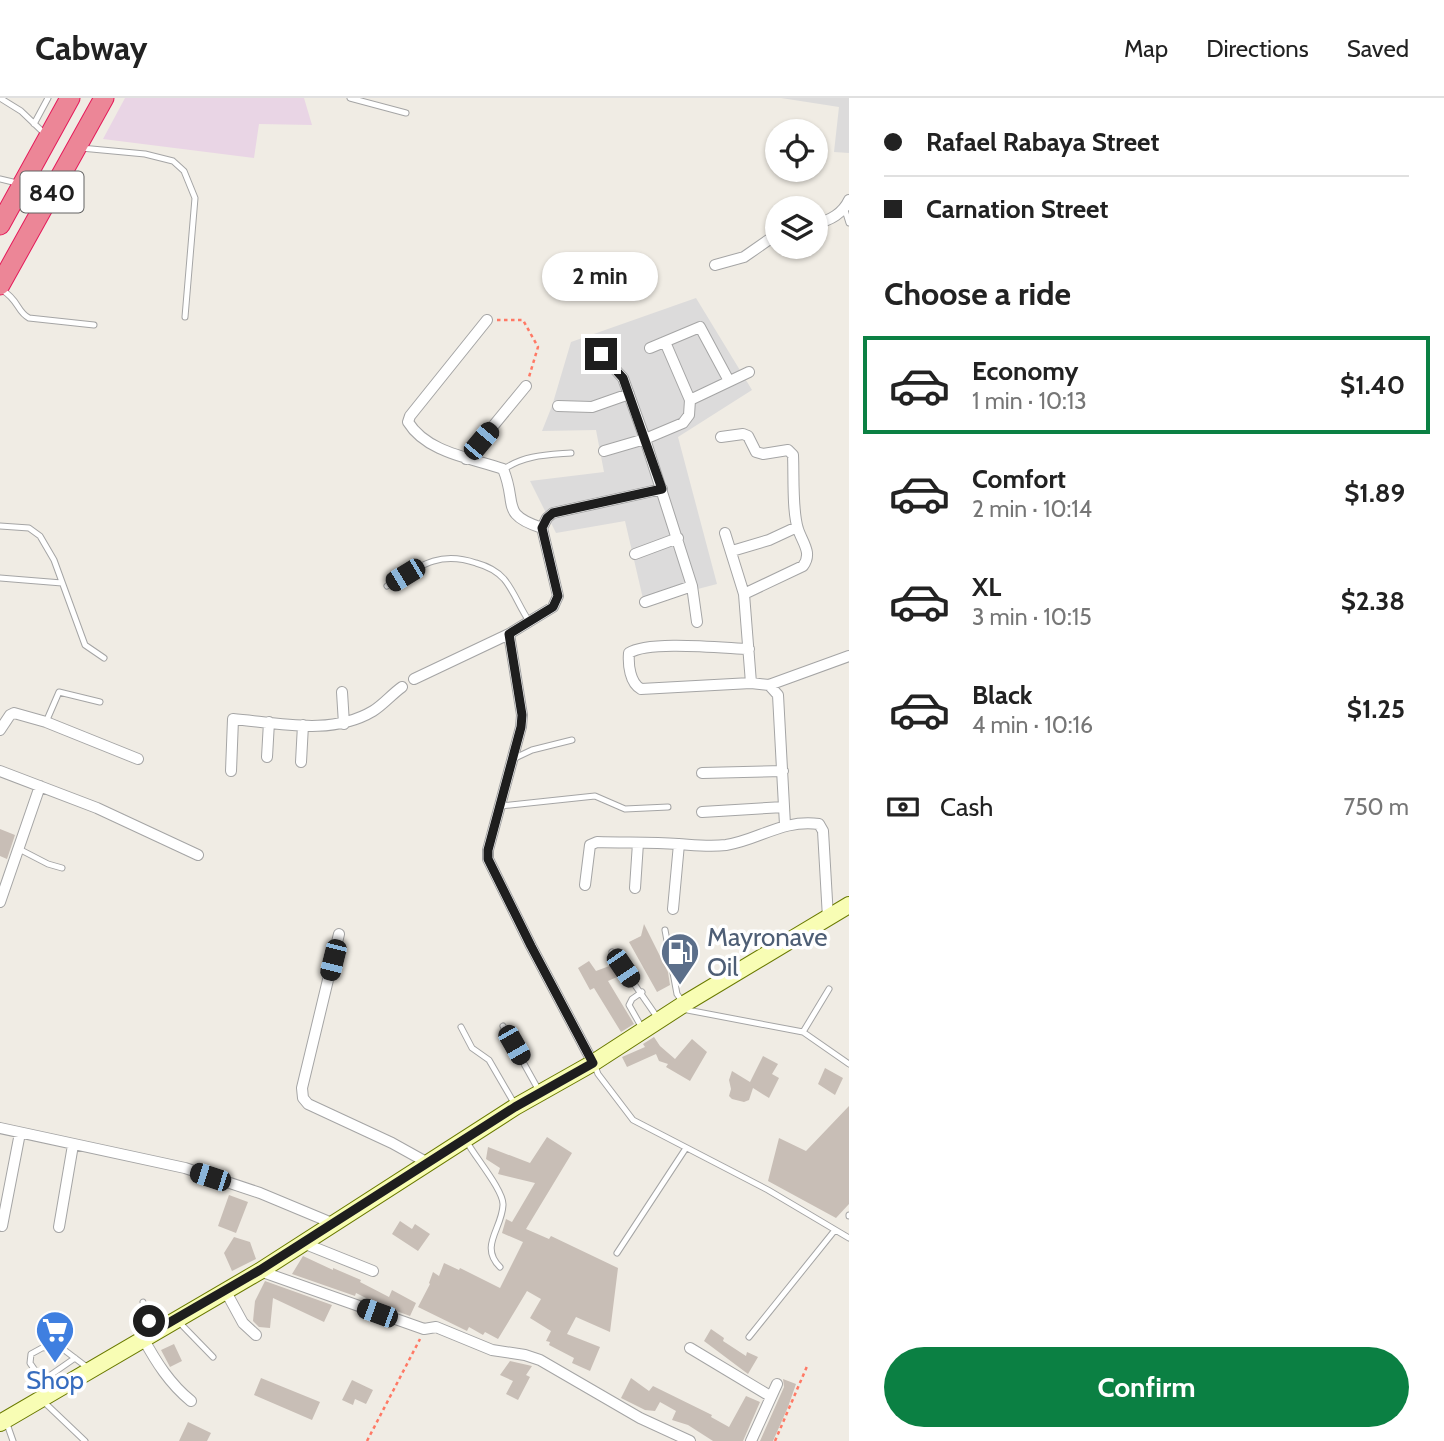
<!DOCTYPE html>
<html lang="en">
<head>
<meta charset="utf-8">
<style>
	:root { --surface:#fff; --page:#f2f2f2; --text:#222; --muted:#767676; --line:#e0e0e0; --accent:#0b8043 }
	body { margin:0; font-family:Cabin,sans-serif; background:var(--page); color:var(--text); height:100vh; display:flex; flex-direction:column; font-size:26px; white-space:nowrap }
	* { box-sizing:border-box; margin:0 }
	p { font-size:23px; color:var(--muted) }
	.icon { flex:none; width:38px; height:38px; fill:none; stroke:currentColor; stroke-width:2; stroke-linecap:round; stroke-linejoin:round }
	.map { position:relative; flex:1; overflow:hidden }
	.drawer { display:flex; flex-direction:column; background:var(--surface); width:595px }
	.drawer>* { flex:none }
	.hud { display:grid; align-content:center; height:154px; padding:0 35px; background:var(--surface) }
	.tools { position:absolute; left:765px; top:21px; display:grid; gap:14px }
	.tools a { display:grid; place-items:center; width:63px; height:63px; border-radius:50%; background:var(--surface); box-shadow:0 2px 5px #0004; font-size:35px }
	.end { position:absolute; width:32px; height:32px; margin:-16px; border:9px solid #1e1e1e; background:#fff; box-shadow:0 0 0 4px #fff }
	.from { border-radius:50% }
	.bubble { position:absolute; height:49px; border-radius:24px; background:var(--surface); box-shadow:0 2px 5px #0004; font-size:23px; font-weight:800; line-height:49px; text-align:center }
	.car { position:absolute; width:21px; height:42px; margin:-21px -10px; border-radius:9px; box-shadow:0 0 5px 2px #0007; background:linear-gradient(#222 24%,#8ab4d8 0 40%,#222 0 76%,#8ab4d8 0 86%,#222 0) }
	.hud b { display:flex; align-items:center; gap:24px; height:66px; font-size:26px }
	.hud b+b { border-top:2px solid var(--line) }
	.hud i { width:18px; height:18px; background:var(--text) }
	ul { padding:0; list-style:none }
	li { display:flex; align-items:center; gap:21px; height:98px; margin:0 14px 10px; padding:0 21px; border:4px solid transparent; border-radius:0px }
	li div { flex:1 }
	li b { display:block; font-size:26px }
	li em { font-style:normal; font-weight:800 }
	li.current { border-color:var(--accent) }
	li>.icon { width:63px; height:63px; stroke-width:1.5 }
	h2 { padding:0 35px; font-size:32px; line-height:84px }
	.pay { display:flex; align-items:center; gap:18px; height:77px; padding:0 35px; font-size:26px }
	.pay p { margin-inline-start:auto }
	.primary-button { display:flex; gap:14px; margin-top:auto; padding:14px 35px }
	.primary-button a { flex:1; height:80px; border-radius:42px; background:var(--accent); color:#fff; font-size:28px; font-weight:800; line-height:80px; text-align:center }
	header { display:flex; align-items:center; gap:42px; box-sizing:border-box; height:98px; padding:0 35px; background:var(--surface); border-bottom:2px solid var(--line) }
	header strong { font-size:33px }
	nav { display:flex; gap:38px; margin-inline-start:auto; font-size:24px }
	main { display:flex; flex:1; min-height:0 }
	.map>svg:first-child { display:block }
	.residential { fill:#dcdbdb }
	.industrial { fill:#e9d5e5 }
	.building { fill:#c8beb6 }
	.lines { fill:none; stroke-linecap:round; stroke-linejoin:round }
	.lane-casing { stroke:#a5a5a5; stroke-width:7 }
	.street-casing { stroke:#a5a5a5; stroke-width:12 }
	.secondary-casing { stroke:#6a7a00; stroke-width:18 }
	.highway-casing { stroke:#e51a5a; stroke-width:21 }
	.path { stroke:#ff7965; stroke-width:2.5; stroke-dasharray:3.5 3.5; stroke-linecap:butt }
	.lane { stroke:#fff; stroke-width:5 }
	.street { stroke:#fff; stroke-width:10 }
	.secondary { stroke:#f8fdb4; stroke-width:16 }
	.highway { stroke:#ec8697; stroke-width:19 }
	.route { stroke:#1e1e1e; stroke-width:9 }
	.labels { text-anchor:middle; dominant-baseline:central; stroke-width:7; stroke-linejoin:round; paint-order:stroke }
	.shield { fill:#fff; stroke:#626262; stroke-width:2 }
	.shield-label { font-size:24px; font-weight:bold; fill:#1e1e1e }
	.service-label { font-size:26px; fill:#4e5e75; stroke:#fff; text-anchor:start }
	.shop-label { font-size:26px; fill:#366cbe; stroke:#fff }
</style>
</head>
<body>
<header>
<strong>Cabway</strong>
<nav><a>Map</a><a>Directions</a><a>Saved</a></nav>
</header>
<main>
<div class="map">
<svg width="849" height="1343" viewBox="0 0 849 1343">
	<rect width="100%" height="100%" fill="#f0ece4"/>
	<path class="residential" d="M 781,0 L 849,0 L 849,55 L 834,54 L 839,9 Z
		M 696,200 L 752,292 L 678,339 L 717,486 L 644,505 L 625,423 L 556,435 L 530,383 L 604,374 L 596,332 L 542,333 L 552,308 L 571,244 Z"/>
	<path class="industrial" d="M 125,0 L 304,0 L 312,27 L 259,26 L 254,60 L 103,41 Z"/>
	<path class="building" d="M 0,731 L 15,737 L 7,761 L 0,758 Z
		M 644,826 L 668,874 L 670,887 L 657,894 L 629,844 L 641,838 Z
		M 589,863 L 596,873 L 612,867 L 617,879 L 608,883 L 634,926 L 621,934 L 594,890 L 590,892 L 578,870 Z
		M 654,939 L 660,948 L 675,961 L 692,941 L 707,954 L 690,983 L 666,969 L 668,966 L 659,963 L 656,956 L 627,969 L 622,959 L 645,949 L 643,946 Z
		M 763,958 L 778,966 L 772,976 L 779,980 L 769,1000 L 753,990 L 749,1002 L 744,1004 L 732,1001 L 729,998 L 731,991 L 729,982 L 732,973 L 750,984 Z
		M 825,970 L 843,980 L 835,997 L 818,986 Z
		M 849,1008 L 849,1106 L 836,1120 L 768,1083 L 779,1040 L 806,1053 Z
		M 547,1039 L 572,1055 L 526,1131 L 549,1141 L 551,1138 L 618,1170 L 610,1234 L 576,1219 L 567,1236 L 600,1249 L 590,1273 L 572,1265 L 574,1260 L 549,1247 L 550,1244 L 546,1243 L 551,1233 L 530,1220 L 541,1201 L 527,1193 L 498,1241 L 485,1234 L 483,1237 L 469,1229 L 467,1233 L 418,1209 L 430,1186 L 429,1185 L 433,1174 L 439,1178 L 444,1165 L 459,1172 L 460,1170 L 500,1190 L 523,1144 L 502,1135 L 506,1121 L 512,1124 L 535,1085 L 498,1076 L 500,1070 L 486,1061 L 488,1049 L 530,1065 Z
		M 229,1097 L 248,1104 L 236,1135 L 218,1128 Z
		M 400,1123 L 412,1131 L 415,1126 L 430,1136 L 418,1153 L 392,1136 Z
		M 234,1139 L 250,1144 L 256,1161 L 232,1173 L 224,1155 Z
		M 303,1158 L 333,1172 L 333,1170 L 361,1182 L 360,1184 L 389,1199 L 392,1192 L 416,1205 L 410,1218 L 380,1207 L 356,1195 L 355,1198 L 292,1176 Z
		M 265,1183 L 332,1207 L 324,1224 L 273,1200 L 270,1230 L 259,1229 L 253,1223 L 255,1203 Z
		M 711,1231 L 724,1240 L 723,1243 L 746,1258 L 747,1254 L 758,1259 L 748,1276 L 704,1243 Z
		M 174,1246 L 182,1263 L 170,1269 L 161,1252 Z
		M 510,1263 L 532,1268 L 526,1277 L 530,1279 L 518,1302 L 506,1296 L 513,1283 L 500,1277 Z
		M 261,1280 L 320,1304 L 312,1322 L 254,1297 Z
		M 631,1280 L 649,1293 L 653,1288 L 712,1317 L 711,1319 L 729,1329 L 746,1298 L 760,1304 L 743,1343 L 713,1343 L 688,1327 L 672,1322 L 676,1313 L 660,1304 L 655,1313 L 645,1312 L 621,1300 Z
		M 783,1281 L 796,1286 L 788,1309 L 773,1343 L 760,1343 L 784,1289 Z
		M 352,1282 L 373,1292 L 366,1306 L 355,1301 L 353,1307 L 342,1302 Z
		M 188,1324 L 211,1335 L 207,1343 L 179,1343 Z"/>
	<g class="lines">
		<g class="lane-casing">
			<path id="lane" d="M 0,0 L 21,13 L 44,35
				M 350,0 L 406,15
				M 34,26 L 48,0
				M 81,50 L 145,56 L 173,63 L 184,73 L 195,100 L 185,219
				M 0,81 L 17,85
				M 845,112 L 849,125
				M 2,192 C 19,202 17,214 29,220 L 94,227
				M 504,371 C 525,357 546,357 571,355
				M 0,428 L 29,430 L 40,438 L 54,462 L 85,547 L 104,560
				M 0,480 L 62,485
				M 387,488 C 418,469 438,452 476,465 C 487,468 496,472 504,481 C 514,493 520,510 529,523
				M 46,624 L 59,594 L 100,604
				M 515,660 L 532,652 L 572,642
				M 500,708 L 595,698 L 625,711 L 668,709
				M 19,751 L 48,766 L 62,770
				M 665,832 L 677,896 L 682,903
				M 612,854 L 657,919
				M 682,911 L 803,934 L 849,966
				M 503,928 L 538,991
				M 461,929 L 472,950 L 489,962 L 514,1005
				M 642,930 L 629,907 L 632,901 L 642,894
				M 803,934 L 829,891
				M 594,966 L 598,976 L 633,1022 L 768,1092 L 849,1140
				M 467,1044 C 475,1059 504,1093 503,1107 C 502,1131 479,1148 500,1169
				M 849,1118 L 849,1117
				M 617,1155 L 686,1050
				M 143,1204 L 153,1234
				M 178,1223 L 213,1259
				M 749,1239 L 835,1132
				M 42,1283 L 75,1260
				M 49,1293 L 30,1265 L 31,1256 L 42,1250 L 59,1248 L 88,1270
				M 44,1304 L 85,1343
				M 6,1323 L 13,1343"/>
		</g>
		<g class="street-casing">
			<path id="street" d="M 816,125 C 830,123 843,115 849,102
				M 715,167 L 744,159 L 777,136
				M 650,250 L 700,229 L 729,283
				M 601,256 L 623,280 L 645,341 L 692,488 L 697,524
				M 690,302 L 749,274
				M 558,308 L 592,309 L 629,296
				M 721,339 L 743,336 L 748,338 L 756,354 L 763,356 L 788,352 L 793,357 C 794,377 792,413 798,431 C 802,444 813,455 803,468 L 744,496
				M 604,353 L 645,341 L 683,325 L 689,317 L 690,302 L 665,244
				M 466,361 L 526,288
				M 542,430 L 547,420 L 553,415 L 662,391
				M 725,435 L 744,496 L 751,585 L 769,587 L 778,597 L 785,727
				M 732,453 L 769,442 L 797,429
				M 635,456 L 678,440
				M 645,504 L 692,488
				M 509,536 L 522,617 L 521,629 L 488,752 L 488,761 L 531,848 L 593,965
				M 749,551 C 723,550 648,542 629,555 C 628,567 630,585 641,591 L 751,585
				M 414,581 L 509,536 L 553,509 L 558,498 L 542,430 C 499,416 518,406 503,371 C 472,360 427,355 408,324 L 410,318 L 487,222
				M 769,587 L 849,558
				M 342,594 L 344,626
				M 0,632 L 10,617 L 14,615 L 46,624 L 138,661
				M 267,659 L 269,624
				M 301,664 L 303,627
				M 0,673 L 97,710 L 198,757
				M 231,673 L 233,621 C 279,625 331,638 373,613 C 383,607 392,596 402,589
				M 702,675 L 783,673
				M 702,714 L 784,709
				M 585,787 L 590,747 L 597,744 C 624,745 651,744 678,746 C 694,747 709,749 726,747 C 759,742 782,721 819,726 L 823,733 L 828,820
				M 635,790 L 638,745
				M 0,804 L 40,688
				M 673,811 L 679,746
				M 339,836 L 302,990 L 303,1000 L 308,1006 L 392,1045 L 428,1065
				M 0,1030 L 185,1070 L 260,1095 L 332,1125
				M 2,1128 L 20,1035
				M 59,1129 L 73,1047
				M 303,1145 L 373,1173
				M 260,1173 L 424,1231 L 436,1229 L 492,1252 L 525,1257 L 540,1262 L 640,1320 L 690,1343
				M 225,1192 L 243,1225 L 256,1237
				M 143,1240 C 156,1264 170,1286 191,1303
				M 690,1250 L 770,1298
				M 751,1343 L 777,1286"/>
		</g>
		<g class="secondary-casing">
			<path id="secondary" d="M 0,1325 L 260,1173 L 515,1009 L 593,965 L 684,906 L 849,807"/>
		</g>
		<g class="highway-casing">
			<path id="highway" d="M 0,127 L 70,0
				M 0,187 L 104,0"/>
		</g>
		<path class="path" d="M 497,222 L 523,222 L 538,249 L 529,279
			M 367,1343 L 420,1241
			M 775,1343 L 808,1266"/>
		<use href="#lane" class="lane"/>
		<use href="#street" class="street"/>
		<use href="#secondary" class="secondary"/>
		<use href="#highway" class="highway"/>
	</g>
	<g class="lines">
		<path class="route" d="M 149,1223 L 153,1234 L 260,1172 L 515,1009 L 593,965 L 531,848 L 488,761 L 488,752 L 521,629 L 522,617 L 509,536 L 553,509 L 558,498 L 542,430 L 547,420 L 553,415 L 662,391 L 623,280 L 601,256"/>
	</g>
	<defs>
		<g id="fuel-pin" transform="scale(2.0125)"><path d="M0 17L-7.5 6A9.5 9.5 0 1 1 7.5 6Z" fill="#5c6f8a" stroke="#fff"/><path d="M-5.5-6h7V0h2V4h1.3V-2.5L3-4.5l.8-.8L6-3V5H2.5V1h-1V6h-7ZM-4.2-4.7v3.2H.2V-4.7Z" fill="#fff"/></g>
		<g id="supermarket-pin" transform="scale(2.0125)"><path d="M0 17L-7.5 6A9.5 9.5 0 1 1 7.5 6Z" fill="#3f7fe0" stroke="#fff"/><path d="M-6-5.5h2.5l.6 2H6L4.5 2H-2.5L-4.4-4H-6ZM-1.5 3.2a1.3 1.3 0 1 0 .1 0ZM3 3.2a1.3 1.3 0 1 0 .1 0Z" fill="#fff"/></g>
	</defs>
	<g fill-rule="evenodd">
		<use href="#fuel-pin" x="680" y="854"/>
		<use href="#supermarket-pin" x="55" y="1232"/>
	</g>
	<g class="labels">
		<rect class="shield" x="20.5" y="73.5" width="63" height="41" rx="5"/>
		<g class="shield-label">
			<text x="52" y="94">840</text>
		</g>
		<g class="service-label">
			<text x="707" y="839">Mayronave<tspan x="707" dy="30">Oil</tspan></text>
		</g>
		<g class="shop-label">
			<text x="55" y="1282">Shop</text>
		</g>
	</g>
</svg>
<div class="tools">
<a><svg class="icon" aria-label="locate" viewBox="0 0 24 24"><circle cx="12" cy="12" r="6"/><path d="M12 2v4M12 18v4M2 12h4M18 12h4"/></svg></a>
<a><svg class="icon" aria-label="layers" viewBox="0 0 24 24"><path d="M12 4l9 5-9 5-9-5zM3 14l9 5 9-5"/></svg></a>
</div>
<i class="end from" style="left:149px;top:1223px"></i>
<i class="end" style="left:601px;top:256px"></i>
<div class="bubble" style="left:542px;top:154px;width:116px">2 min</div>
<i class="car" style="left:481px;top:343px;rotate:40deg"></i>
<i class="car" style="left:405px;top:477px;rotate:239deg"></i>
<i class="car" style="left:333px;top:862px;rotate:194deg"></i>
<i class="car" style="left:623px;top:870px;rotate:146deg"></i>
<i class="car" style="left:514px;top:947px;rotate:150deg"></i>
<i class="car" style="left:210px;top:1079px;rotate:288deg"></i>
<i class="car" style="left:377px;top:1215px;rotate:290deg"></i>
</div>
<section class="drawer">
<div class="hud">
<b><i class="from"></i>Rafael Rabaya Street</b>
<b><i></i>Carnation Street</b>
</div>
<h2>Choose a ride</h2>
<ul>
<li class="current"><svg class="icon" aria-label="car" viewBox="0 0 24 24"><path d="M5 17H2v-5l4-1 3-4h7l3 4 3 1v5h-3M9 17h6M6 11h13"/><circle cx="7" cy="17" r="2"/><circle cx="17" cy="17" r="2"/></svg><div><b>Economy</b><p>1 min · 10:13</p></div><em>$1.40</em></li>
<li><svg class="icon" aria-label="car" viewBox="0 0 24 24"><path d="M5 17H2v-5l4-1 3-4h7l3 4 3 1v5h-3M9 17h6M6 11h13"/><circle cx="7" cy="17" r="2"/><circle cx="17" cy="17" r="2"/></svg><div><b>Comfort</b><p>2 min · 10:14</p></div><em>$1.89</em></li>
<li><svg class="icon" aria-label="car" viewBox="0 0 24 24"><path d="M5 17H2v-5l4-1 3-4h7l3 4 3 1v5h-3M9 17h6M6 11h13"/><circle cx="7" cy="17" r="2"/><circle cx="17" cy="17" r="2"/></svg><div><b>XL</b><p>3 min · 10:15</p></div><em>$2.38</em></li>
<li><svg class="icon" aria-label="car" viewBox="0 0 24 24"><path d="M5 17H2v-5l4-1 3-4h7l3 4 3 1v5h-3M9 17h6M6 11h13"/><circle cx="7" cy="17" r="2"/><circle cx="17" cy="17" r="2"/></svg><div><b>Black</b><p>4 min · 10:16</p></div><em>$1.25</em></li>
</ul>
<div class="pay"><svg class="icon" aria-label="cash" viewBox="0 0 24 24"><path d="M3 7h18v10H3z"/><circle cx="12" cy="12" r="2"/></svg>Cash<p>750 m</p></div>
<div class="primary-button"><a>Confirm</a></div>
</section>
</main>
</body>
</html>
